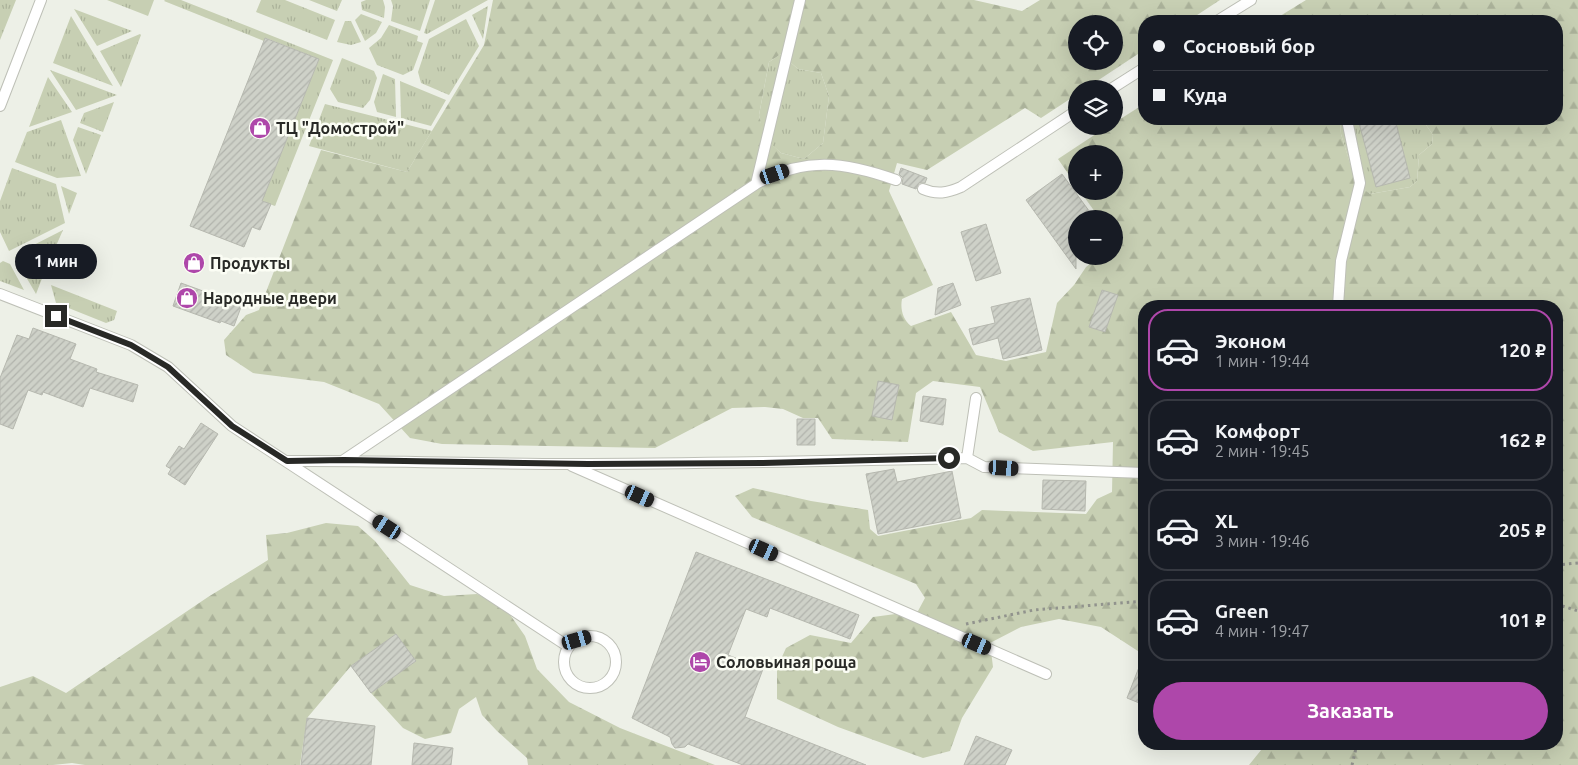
<!DOCTYPE html>
<html lang="ru">
<head>
<meta charset="utf-8">
<style>
	:root { --surface:#171b24; --page:#20242c; --text:#f1f3f6; --muted:#9ea1a6; --line:#363941; --accent:#ae47aa }
	body { margin:0; font-family:Ubuntu,sans-serif; background:var(--page); color:var(--text); height:100vh; display:flex; flex-direction:column; font-size:19px; white-space:nowrap }
	* { box-sizing:border-box; margin:0 }
	p { font-size:16px; color:var(--muted) }
	.icon { flex:none; width:28px; height:28px; fill:none; stroke:currentColor; stroke-width:2; stroke-linecap:round; stroke-linejoin:round }
	.map { position:relative; flex:1; overflow:hidden }
	.panel { position:absolute; left:1138px; top:300px; width:425px; height:450px; display:flex; flex-direction:column; background:var(--surface); border-radius:20px; box-shadow:0 5px 20px #0002 }
	.panel>* { flex:none }
	.hud { position:absolute; left:1138px; top:15px; width:425px; height:110px; border-radius:20px; box-shadow:0 5px 20px #0002; display:grid; align-content:center; height:110px; padding:0 15px; background:var(--surface) }
	.fabs { position:absolute; left:1068px; top:15px; display:grid; gap:10px }
	.fabs a { display:grid; place-items:center; width:55px; height:55px; border-radius:50%; background:var(--surface); box-shadow:0 5px 20px #0002; font-size:25px }
	.end { position:absolute; width:22px; height:22px; margin:-11px; border:6px solid #282926; background:#fff; box-shadow:0 0 0 2px #fff }
	.from { border-radius:50% }
	.bubble { position:absolute; height:35px; border-radius:18px; background:var(--surface); box-shadow:0 5px 20px #0002; font-size:16px; font-weight:700; line-height:35px; text-align:center }
	.car { position:absolute; width:15px; height:30px; margin:-15px -8px; border-radius:6px; box-shadow:0 0 4px 1px #0007; background:linear-gradient(#222 24%,#8ab4d8 0 40%,#222 0 76%,#8ab4d8 0 86%,#222 0) }
	.hud b { display:flex; align-items:center; gap:18px; height:48px; font-size:19px }
	.hud b+b { border-top:1px solid var(--line) }
	.hud i { width:12px; height:12px; background:var(--text) }
	ul { padding:9px 0 0; list-style:none }
	li { display:flex; align-items:center; gap:15px; height:82px; margin:0 10px 8px; padding:0 5px; border:2px solid var(--line); border-radius:20px }
	li div { flex:1 }
	li b { display:block; font-size:19px }
	li em { font-style:normal; font-weight:700 }
	li.selected { border-color:var(--accent) }
	li>.icon { width:45px; height:45px; stroke-width:1.5 }
	.action { display:flex; gap:10px; margin-top:auto; padding:10px 15px }
	.action a { flex:1; height:58px; border-radius:30px; background:var(--accent); color:#fff; font-size:20px; font-weight:700; line-height:58px; text-align:center }
	.map>svg:first-child { display:block }
	.grass { fill:url(#grass-tufts) }
	.forest { fill:url(#forest-firs); fill-rule:evenodd }
	.building { fill:url(#building-hatch); stroke:#b6b8af }
	.lines { fill:none; stroke-linecap:round; stroke-linejoin:round }
	.service-casing { stroke:#bec0b7; stroke-width:12 }
	.path { stroke:#91938d; stroke-width:3; stroke-dasharray:2.5 4; stroke-linecap:butt }
	.service { stroke:#fff; stroke-width:10 }
	.route { stroke:#282926; stroke-width:6 }
	.labels { text-anchor:middle; dominant-baseline:central; stroke-width:5; stroke-linejoin:round; paint-order:stroke }
	.poi-label { font-size:16px; font-weight:bold; fill:#282926; stroke:#fbfdf4; text-anchor:start }
</style>
</head>
<body>
<div class="map">
<svg width="1578" height="765" viewBox="0 0 1578 765">
	<defs>
		<pattern id="grass-tufts" width="24" height="20" patternUnits="userSpaceOnUse" patternTransform="scale(1.25)"><rect width="24" height="20" fill="#c7cfb3"/><path d="M3 7l-1-3M5 7V3M7 7l1-3M15 17l-1-3M17 17v-4M19 17l1-3" fill="none" stroke="#abb29a"/></pattern>
		<pattern id="forest-firs" width="22" height="20" patternUnits="userSpaceOnUse" patternTransform="scale(1.25)"><rect width="22" height="20" fill="#c7cfb3"/><path d="M5 1l3.5 6h-7zM16 11l3.5 6h-7z" fill="#abb29a"/></pattern>
		<pattern id="building-hatch" width="6" height="6" patternUnits="userSpaceOnUse" patternTransform="scale(1.25)"><rect width="6" height="6" fill="#ced1c8"/><path d="M-1 1l2-2M0 6l6-6M5 7l2-2" fill="none" stroke="#b1b3ac"/></pattern>
	</defs>
	<rect width="100%" height="100%" fill="#edf0e7"/>
	<path class="grass" d="M 0,0 L 16,0 L 0,40 Z
		M 107,0 L 154,0 L 148,16 Z
		M 165,0 L 181,0 L 333,60 L 275,206 L 262,201 L 319,59 L 266,38 L 264,41 L 164,1 Z
		M 261,0 L 285,0 L 335,20 L 327,40 L 256,12 Z
		M 309,0 L 342,0 L 337,11 Z
		M 366,0 L 383,0 L 385,7 L 384,18 L 362,10 L 361,2 Z
		M 391,0 L 430,0 L 420,31 L 391,21 L 393,6 Z
		M 435,0 L 488,0 L 427,34 L 424,33 Z
		M 488,6 L 483,39 L 472,15 Z
		M 74,9 L 132,31 L 97,46 Z
		M 361,14 L 382,22 L 376,33 L 365,41 L 355,20 Z
		M 71,16 L 113,86 L 53,63 Z
		M 466,19 L 479,46 L 449,95 L 421,83 L 418,72 L 429,39 Z
		M 345,21 L 351,21 L 361,42 L 351,45 L 337,42 Z
		M 389,25 L 418,36 L 417,41 L 423,43 L 413,70 L 403,75 L 377,65 L 369,48 L 381,38 Z
		M 140,34 L 141,35 L 121,87 L 100,51 Z
		M 781,54 L 798,69 L 821,73 L 829,96 L 823,143 L 804,159 L 781,153 L 763,137 L 759,115 L 769,62 Z
		M 342,58 L 374,71 L 377,78 L 370,100 L 363,108 L 338,102 L 330,89 Z
		M 50,70 L 117,95 L 76,110 Z
		M 383,74 L 395,79 L 396,117 L 377,112 L 374,102 Z
		M 48,77 L 72,112 L 29,127 Z
		M 400,81 L 446,100 L 431,126 L 401,118 Z
		M 114,102 L 103,132 L 80,123 L 84,113 Z
		M 325,104 L 432,131 L 407,172 L 309,146 Z
		M 1340,119 L 1422,119 L 1433,135 L 1432,144 L 1419,155 L 1417,181 L 1410,187 L 1370,194 L 1356,184 L 1341,134 Z
		M 61,120 L 81,176 L 57,178 L 15,162 L 27,132 Z
		M 78,127 L 101,135 L 86,174 L 73,140 Z
		M 12,168 L 56,184 L 65,223 L 9,251 L 0,232 L 0,201 Z
		M 61,186 L 77,193 L 69,214 Z
		M 63,230 L 48,264 L 18,253 Z
		M 16,256 L 46,268 L 36,294 L 15,258 Z
		M 3,261 L 10,264 L 24,290 L 0,281 L 0,263 Z
		M 51,285 L 117,311 L 114,320 L 106,323 L 56,303 Z"/>
	<path class="forest" d="M 493,0 L 974,0 L 1022,11 L 1040,0 L 1220,0 L 1188,21 L 1144,21 L 1144,50 L 1085,89 L 1076,89 L 1076,95 L 1041,118 L 1025,108 L 927,170 L 897,163 L 889,191 L 933,285 L 902,299 C 900,309 903,320 911,326 L 951,312 L 976,355 L 1006,361 L 1046,352 L 1057,303 L 1074,285 L 1086,267 L 1100,256 L 1114,256 L 1114,245 L 1116,243 L 1114,239 L 1114,219 L 1100,219 L 1080,191 L 1114,191 L 1114,154 L 1076,154 L 1076,185 L 1058,159 L 1108,126 L 1114,126 L 1114,123 L 1144,104 L 1144,119 L 1340,119 L 1341,134 L 1356,183 L 1370,194 L 1410,187 L 1417,181 L 1419,155 L 1432,144 L 1433,135 L 1422,119 L 1556,119 L 1556,21 L 1272,21 L 1306,0 L 1578,0 L 1578,765 L 1249,765 L 1266,744 L 1556,744 L 1556,306 L 1144,306 L 1144,655 L 1101,627 L 1059,619 L 1021,627 L 990,643 L 993,667 L 962,718 L 950,751 L 923,758 L 838,727 L 777,699 L 777,668 L 786,648 L 810,635 L 851,643 L 873,617 L 918,611 L 925,598 L 916,584 L 752,517 L 735,496 L 753,488 L 811,501 L 868,510 L 870,529 L 878,536 L 971,518 L 982,510 L 1086,514 L 1097,499 L 1112,492 L 1113,442 L 1033,451 L 999,432 L 980,387 L 933,381 L 916,393 L 908,442 L 832,439 L 818,418 L 803,418 L 783,409 L 765,407 L 732,408 L 655,448 L 442,444 L 410,438 L 379,404 L 324,382 L 253,373 L 226,355 L 224,340 L 246,315 L 259,310 L 321,150 L 407,172 L 484,45 ZM 1076,24 L 1114,24 L 1114,61 L 1076,61 ZM 781,54 L 798,69 L 821,73 L 829,96 L 823,143 L 804,159 L 781,153 L 764,137 L 759,115 L 769,62 Z
		M 326,523 L 358,526 L 375,541 L 410,585 L 444,596 L 477,594 L 504,606 L 525,636 L 537,669 L 569,702 L 620,728 L 715,765 L 528,765 L 527,758 L 497,731 L 482,715 L 476,697 L 459,709 L 451,733 L 425,739 L 403,728 L 371,693 L 416,661 L 396,634 L 351,666 L 307,718 L 300,765 L 85,765 L 72,763 L 53,765 L 0,765 L 0,687 L 33,676 L 66,693 L 208,597 L 268,560 L 266,535 L 287,533 Z"/>
	<path class="building" d="M 265,38 L 319,59 L 262,201 L 271,204 L 260,230 L 252,227 L 244,247 L 190,226 Z
		M 1358,119 L 1395,119 L 1410,178 L 1376,187 Z
		M 901,168 L 927,178 L 925,183 L 919,183 L 916,189 L 902,184 L 903,178 L 899,174 Z
		M 1062,174 L 1095,219 L 1076,219 L 1076,269 L 1026,200 Z
		M 986,224 L 1001,273 L 976,281 L 961,232 Z
		M 181,283 L 225,299 L 227,293 L 244,299 L 234,326 L 221,321 L 220,323 L 173,306 Z
		M 953,283 L 961,305 L 935,315 L 938,288 Z
		M 1102,290 L 1118,295 L 1105,332 L 1089,327 Z
		M 1030,298 L 1042,350 L 1003,359 L 998,338 L 973,345 L 969,329 L 995,323 L 991,307 Z
		M 33,328 L 76,344 L 70,359 L 97,369 L 96,372 L 138,385 L 133,402 L 90,388 L 83,407 L 43,392 L 42,395 L 28,390 L 13,429 L 0,424 L 0,378 L 17,335 L 29,339 Z
		M 878,381 L 899,385 L 892,420 L 872,416 Z
		M 923,396 L 946,399 L 943,425 L 920,421 Z
		M 797,419 L 815,419 L 815,445 L 797,445 Z
		M 201,423 L 218,434 L 185,485 L 168,474 L 171,469 L 166,466 L 179,446 L 184,449 Z
		M 894,469 L 897,482 L 952,471 L 961,518 L 878,534 L 866,474 Z
		M 1043,480 L 1086,481 L 1085,511 L 1042,509 Z
		M 696,552 L 859,615 L 850,639 L 770,608 L 767,617 L 746,609 L 728,655 L 763,669 L 745,717 L 866,765 L 743,765 L 688,744 L 685,747 L 675,748 L 672,744 L 670,737 L 632,718 Z
		M 396,634 L 416,661 L 371,693 L 351,666 Z
		M 1143,657 L 1144,658 L 1144,705 L 1127,698 Z
		M 307,718 L 375,726 L 371,765 L 301,765 Z
		M 976,736 L 1012,750 L 1005,765 L 964,765 Z
		M 414,743 L 453,748 L 451,765 L 412,765 Z"/>
	<g class="lines">
		<g class="service-casing">
			<path id="service" d="M 1217,21 L 1251,0
				M 1111,89 L 1144,68
				M 0,106 L 41,0
				M 756,184 L 800,0
				M 923,189 C 937,195 947,193 961,187 L 1076,111
				M 0,294 L 131,345 L 168,367 L 232,426 L 569,647
				M 1338,306 L 1341,261 L 1360,183 L 1347,120
				M 967,458 L 976,398
				M 344,460 L 756,184 C 805,156 845,162 896,180
				M 287,461 C 382,460 476,464 571,464 C 703,464 835,461 967,458 L 984,467 L 1144,473
				M 572,466 L 1046,674
				M564 662a26 26 0 1 1 52 0a26 26 0 1 1-52 0Z"/>
		</g>
		<path class="path" d="M 1556,565 L 1578,563
			M 1556,604 L 1578,611
			M 966,624 L 1034,610 L 1144,601
			M 1352,765 L 1357,744"/>
		<use href="#service" class="service"/>
	</g>
	<g class="lines">
		<path class="route" d="M 56,316 L 131,345 L 168,367 L 232,426 L 287,461 L 344,460 L 588,464 L 763,463 L 949,458"/>
	</g>
	<defs>
		<g id="shop-disc" transform="scale(1.125)"><circle r="9.5" fill="#ae47aa" stroke="#fbfdf4"/><path d="M-5-2.5h2.3a2.7 3.5 0 0 1 5.4 0H5L5.5 6h-11ZM-1.5-2.5h3a1.5 2.3 0 0 0-3 0Z" fill="#fff"/></g>
		<g id="hotel-disc" transform="scale(1.125)"><circle r="9.5" fill="#ae47aa" stroke="#fbfdf4"/><path d="M-6-4.5h1.5V1H6V5H4.5V3h-9V5H-6ZM-4 0a1.8 1.8 0 1 1 3.6 0ZM.5 0V-2.5h3Q6-2.5 6 0Z" fill="#fff"/></g>
	</defs>
	<g fill-rule="evenodd">
		<use href="#shop-disc" x="260" y="128"/>
		<use href="#shop-disc" x="194" y="263"/>
		<use href="#shop-disc" x="187" y="298"/>
		<use href="#hotel-disc" x="700" y="662"/>
	</g>
	<g class="labels">
		<g class="poi-label">
			<text x="276" y="128">ТЦ "Домострой"</text>
			<text x="210" y="263">Продукты</text>
			<text x="203" y="298">Народные двери</text>
			<text x="716" y="662">Соловьиная роща</text>
		</g>
	</g>
</svg>
<div class="fabs">
<a><svg class="icon" aria-label="locate" viewBox="0 0 24 24"><circle cx="12" cy="12" r="6"/><path d="M12 2v4M12 18v4M2 12h4M18 12h4"/></svg></a>
<a><svg class="icon" aria-label="layers" viewBox="0 0 24 24"><path d="M12 4l9 5-9 5-9-5zM3 14l9 5 9-5"/></svg></a>
<a>+</a>
<a>−</a>
</div>
<i class="end from" style="left:949px;top:458px"></i>
<i class="end" style="left:56px;top:316px"></i>
<div class="bubble" style="left:15px;top:244px;width:82px">1 мин</div>
<i class="car" style="left:775px;top:174px;rotate:71deg"></i>
<i class="car" style="left:1004px;top:468px;rotate:93deg"></i>
<i class="car" style="left:640px;top:496px;rotate:114deg"></i>
<i class="car" style="left:387px;top:527px;rotate:303deg"></i>
<i class="car" style="left:764px;top:550px;rotate:114deg"></i>
<i class="car" style="left:577px;top:640px;rotate:74deg"></i>
<i class="car" style="left:977px;top:644px;rotate:113deg"></i>
<div class="hud">
<b><i class="from"></i>Сосновый бор</b>
<b><i></i>Куда</b>
</div>
<section class="panel">
<ul>
<li class="selected"><svg class="icon" aria-label="car" viewBox="0 0 24 24"><path d="M5 17H2v-5l4-1 3-4h7l3 4 3 1v5h-3M9 17h6M6 11h13"/><circle cx="7" cy="17" r="2"/><circle cx="17" cy="17" r="2"/></svg><div><b>Эконом</b><p>1 мин · 19:44</p></div><em>120 ₽</em></li>
<li><svg class="icon" aria-label="car" viewBox="0 0 24 24"><path d="M5 17H2v-5l4-1 3-4h7l3 4 3 1v5h-3M9 17h6M6 11h13"/><circle cx="7" cy="17" r="2"/><circle cx="17" cy="17" r="2"/></svg><div><b>Комфорт</b><p>2 мин · 19:45</p></div><em>162 ₽</em></li>
<li><svg class="icon" aria-label="car" viewBox="0 0 24 24"><path d="M5 17H2v-5l4-1 3-4h7l3 4 3 1v5h-3M9 17h6M6 11h13"/><circle cx="7" cy="17" r="2"/><circle cx="17" cy="17" r="2"/></svg><div><b>XL</b><p>3 мин · 19:46</p></div><em>205 ₽</em></li>
<li><svg class="icon" aria-label="car" viewBox="0 0 24 24"><path d="M5 17H2v-5l4-1 3-4h7l3 4 3 1v5h-3M9 17h6M6 11h13"/><circle cx="7" cy="17" r="2"/><circle cx="17" cy="17" r="2"/></svg><div><b>Green</b><p>4 мин · 19:47</p></div><em>101 ₽</em></li>
</ul>
<div class="action"><a>Заказать</a></div>
</section>
</div>
</body>
</html>
